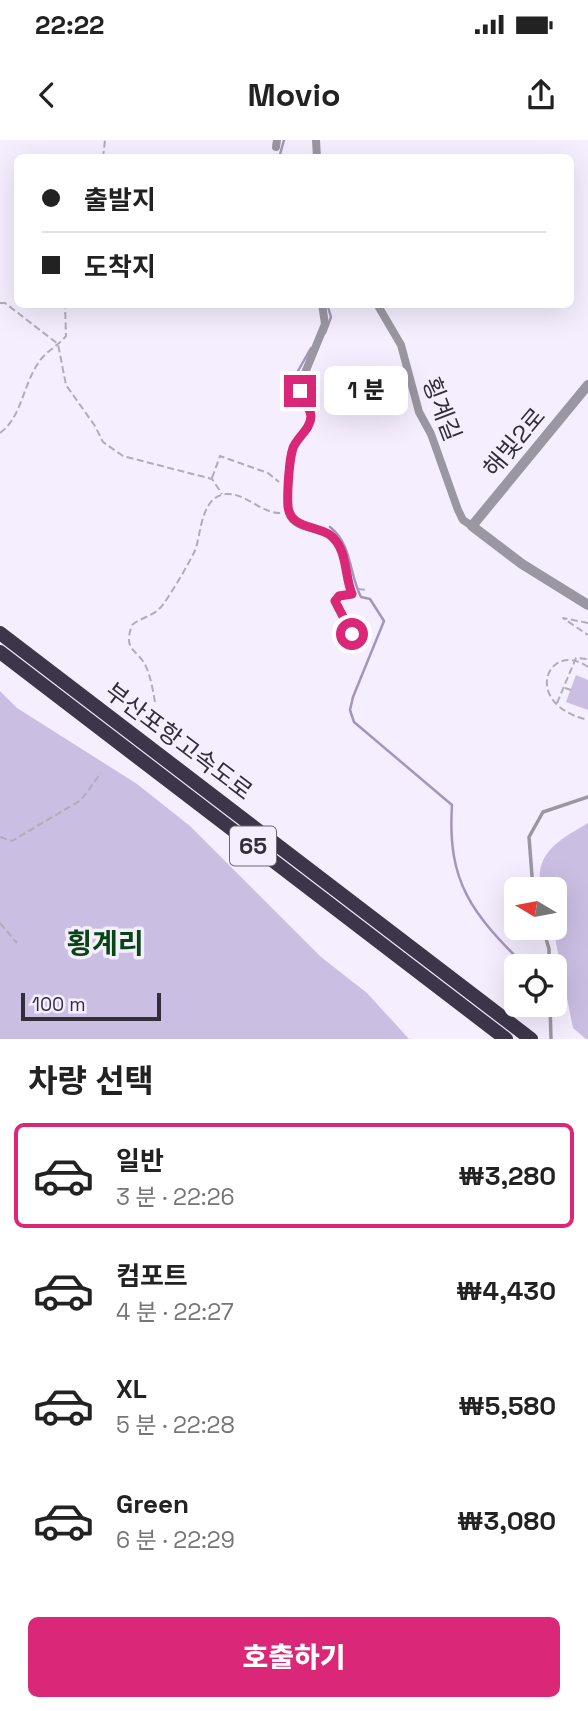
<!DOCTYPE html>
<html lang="ko">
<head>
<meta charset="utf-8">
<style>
	:root { --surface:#fff; --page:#f6f6f6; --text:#222; --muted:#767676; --line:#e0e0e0; --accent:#db2777 }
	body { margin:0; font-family:"Space Grotesk","Noto Sans KR",sans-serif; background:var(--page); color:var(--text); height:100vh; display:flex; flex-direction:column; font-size:26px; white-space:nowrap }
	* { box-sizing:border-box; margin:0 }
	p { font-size:23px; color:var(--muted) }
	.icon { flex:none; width:38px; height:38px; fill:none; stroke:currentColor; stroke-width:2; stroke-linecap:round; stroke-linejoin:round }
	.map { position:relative; height:899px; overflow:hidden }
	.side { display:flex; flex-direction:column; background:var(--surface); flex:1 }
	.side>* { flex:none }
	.top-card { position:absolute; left:14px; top:14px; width:560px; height:154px; border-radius:10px; box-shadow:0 7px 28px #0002; display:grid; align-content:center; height:154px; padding:0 28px; background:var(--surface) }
	.needle { width:46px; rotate:280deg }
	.controls { position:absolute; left:504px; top:737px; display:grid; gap:14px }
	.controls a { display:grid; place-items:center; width:63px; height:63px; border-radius:10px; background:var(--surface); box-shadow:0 7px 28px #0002; font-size:35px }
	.scale { position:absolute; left:21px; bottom:18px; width:140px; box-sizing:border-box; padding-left:7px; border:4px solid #332f39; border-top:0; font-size:19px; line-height:24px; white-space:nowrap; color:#332f39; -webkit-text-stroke:5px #f4eefe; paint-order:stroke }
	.end { position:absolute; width:32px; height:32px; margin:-16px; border:9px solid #db2777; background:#fff; box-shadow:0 0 0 4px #fff }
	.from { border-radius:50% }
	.bubble { position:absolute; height:49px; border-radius:10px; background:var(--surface); box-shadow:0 7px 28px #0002; font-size:23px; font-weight:800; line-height:49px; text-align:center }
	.top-card b { display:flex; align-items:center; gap:24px; height:66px; font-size:26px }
	.top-card b+b { border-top:2px solid var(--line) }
	.top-card i { width:18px; height:18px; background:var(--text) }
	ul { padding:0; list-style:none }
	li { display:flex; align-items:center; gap:21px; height:105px; margin:0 14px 10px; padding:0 14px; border:4px solid transparent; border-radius:10px }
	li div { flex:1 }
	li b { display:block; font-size:26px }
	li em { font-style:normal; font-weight:800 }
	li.active { border-color:var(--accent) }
	li>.icon { width:63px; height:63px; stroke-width:1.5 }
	h2 { padding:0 28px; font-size:32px; line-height:84px }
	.action { display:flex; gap:14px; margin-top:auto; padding:14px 28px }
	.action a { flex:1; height:80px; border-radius:10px; background:var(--accent); color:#fff; font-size:28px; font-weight:800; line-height:80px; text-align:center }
	.status { display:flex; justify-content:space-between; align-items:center; height:49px; padding:0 35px; background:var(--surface); direction:ltr }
	.status svg { height:19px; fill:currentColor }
	header { display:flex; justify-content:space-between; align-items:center; height:91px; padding:0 28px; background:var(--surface); font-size:32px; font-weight:800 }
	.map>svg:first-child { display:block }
	.green { fill:#cabee2 }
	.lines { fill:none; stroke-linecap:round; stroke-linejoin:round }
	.stream { stroke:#a495be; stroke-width:2.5 }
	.path { stroke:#b1acba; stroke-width:2; stroke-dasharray:7 3.5; stroke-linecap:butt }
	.service { stroke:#9b97a2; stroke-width:3.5 }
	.minor { stroke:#9b97a2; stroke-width:8 }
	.tertiary { stroke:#9b97a2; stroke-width:10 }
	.motorway { stroke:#3d364a; stroke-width:14 }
	.route { stroke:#db2777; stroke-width:9 }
	.labels { text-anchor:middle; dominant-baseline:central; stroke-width:7; stroke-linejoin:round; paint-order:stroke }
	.shield { fill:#f4eefe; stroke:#6d6874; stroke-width:2 }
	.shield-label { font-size:23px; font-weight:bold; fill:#332f39 }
	.street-label { font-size:24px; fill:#332f39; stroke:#f4eefe }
	.quarter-label { font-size:28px; font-weight:bold; fill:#084512; stroke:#f4eefe }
</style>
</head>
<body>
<div class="status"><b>22:22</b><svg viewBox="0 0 49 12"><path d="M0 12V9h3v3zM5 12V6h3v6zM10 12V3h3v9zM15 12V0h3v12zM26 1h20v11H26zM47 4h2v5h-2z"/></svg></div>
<header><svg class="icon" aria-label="back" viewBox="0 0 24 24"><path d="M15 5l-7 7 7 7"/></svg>Movio<svg class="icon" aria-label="share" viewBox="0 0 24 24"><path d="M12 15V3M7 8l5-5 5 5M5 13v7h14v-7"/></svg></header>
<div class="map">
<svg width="588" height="899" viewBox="0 0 588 899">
	<rect width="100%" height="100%" fill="#f4eefe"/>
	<path class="green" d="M 576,535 L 588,540 L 588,570 L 566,562 Z
		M 0,551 L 17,568 L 137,644 L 190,686 L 321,817 L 367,853 L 409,899 L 0,899 Z
		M 588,683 L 588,899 L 586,899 L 573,888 L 553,788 L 555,749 L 541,749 C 533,713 561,699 588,683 Z"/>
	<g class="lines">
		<path class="stream" d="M 279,18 L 284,0
			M 325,193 L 331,177 L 327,164
			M 295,249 L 294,238 L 311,208
			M 330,387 C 352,404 349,434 361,457 L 370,459 L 384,481 L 353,557 L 350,570 L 354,582 L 452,665 C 447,743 472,773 525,826"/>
		<path class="path" d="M 103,18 L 105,0
			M 0,163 L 5,163 L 58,204 L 66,245 L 95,286 L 103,302 L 123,316 L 212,339 L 222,354
			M 0,293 C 22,277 23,244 39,222 C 46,211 57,207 66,196 L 65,164
			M 212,338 L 220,316 L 268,333 L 279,342
			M 358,449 L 367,450
			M 588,483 L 563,478 L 588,495
			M 588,527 C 548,499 520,564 588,580
			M 565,548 L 571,550
			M 155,562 C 153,551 151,539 147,529 C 139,508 122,513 132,485 C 140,478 153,476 160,468 C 166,463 194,415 196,408 C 201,391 202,356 226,354 C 247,353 261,374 282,373
			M 557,563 L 576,518 L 588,519
			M 0,697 L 12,701 L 81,660 L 101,633
			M 0,783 L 17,803"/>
		<path class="service" d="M 533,749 L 529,697 L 543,672 L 588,657
			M 543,788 L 549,809 L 549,826
			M 550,864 L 551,899"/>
		<path class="minor" d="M 316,0 L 317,18
			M 276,7 L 277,0
			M 322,164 L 325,184 L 300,245 C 300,256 310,264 311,275 C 312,288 298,297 293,308 C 289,318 285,368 291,377 C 302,393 329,384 341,407 C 348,421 346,439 352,454 L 339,456 L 335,461 L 352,494
			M 377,164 L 401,205 L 419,272 L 431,294 L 458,370 L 463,380 L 472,386"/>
		<path class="tertiary" d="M 588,245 L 472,386 L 522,424 L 588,465"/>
		<path class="motorway" d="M 0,493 L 531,899
			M 0,512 L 506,899"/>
	</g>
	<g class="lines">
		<path class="route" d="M 300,251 C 303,258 310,268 311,276 C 311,289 297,297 293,308 C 289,320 287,354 288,367 C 291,389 316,385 330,395 C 348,409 344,435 352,454 L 339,456 L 335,461 L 352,494"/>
	</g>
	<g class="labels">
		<rect class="shield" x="230" y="686.5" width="46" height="39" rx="5"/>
		<g class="shield-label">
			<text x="253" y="706">65</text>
		</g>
		<g class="street-label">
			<text transform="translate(442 269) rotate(69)">횡계길</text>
			<text transform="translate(514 302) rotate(-50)">해빛2로</text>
			<text transform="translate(179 601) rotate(37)">부산포항고속도로</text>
		</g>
		<g class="quarter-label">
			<text x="105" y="803">횡계리</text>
		</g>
	</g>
</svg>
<div class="controls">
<a><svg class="needle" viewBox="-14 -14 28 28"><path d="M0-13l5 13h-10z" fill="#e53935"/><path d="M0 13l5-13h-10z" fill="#767676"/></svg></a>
<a><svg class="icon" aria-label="locate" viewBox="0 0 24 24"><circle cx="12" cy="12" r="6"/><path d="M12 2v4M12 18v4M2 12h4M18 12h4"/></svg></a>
</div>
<div class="scale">100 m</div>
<i class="end from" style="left:352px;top:494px"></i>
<i class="end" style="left:300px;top:251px"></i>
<div class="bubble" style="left:324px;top:226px;width:84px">1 분</div>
<div class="top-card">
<b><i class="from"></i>출발지</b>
<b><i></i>도착지</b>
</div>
</div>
<section class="side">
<h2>차량 선택</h2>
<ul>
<li class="active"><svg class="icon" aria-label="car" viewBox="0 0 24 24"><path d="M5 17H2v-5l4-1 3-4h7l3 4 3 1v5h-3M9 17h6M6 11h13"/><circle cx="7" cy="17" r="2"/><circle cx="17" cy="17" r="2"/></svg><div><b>일반</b><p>3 분 · 22:26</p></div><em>₩3,280</em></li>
<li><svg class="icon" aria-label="car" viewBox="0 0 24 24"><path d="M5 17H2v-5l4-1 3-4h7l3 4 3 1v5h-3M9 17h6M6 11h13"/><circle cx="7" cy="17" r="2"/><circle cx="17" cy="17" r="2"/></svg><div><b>컴포트</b><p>4 분 · 22:27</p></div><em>₩4,430</em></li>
<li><svg class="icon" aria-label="car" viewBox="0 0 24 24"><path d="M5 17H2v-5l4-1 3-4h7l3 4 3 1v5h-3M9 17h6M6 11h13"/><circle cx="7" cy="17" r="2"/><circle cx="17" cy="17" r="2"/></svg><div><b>XL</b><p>5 분 · 22:28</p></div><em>₩5,580</em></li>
<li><svg class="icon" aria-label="car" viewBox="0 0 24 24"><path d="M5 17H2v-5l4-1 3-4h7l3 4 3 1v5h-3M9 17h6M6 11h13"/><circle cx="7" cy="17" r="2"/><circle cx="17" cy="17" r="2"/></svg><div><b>Green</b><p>6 분 · 22:29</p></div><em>₩3,080</em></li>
</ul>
<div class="action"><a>호출하기</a></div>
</section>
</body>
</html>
